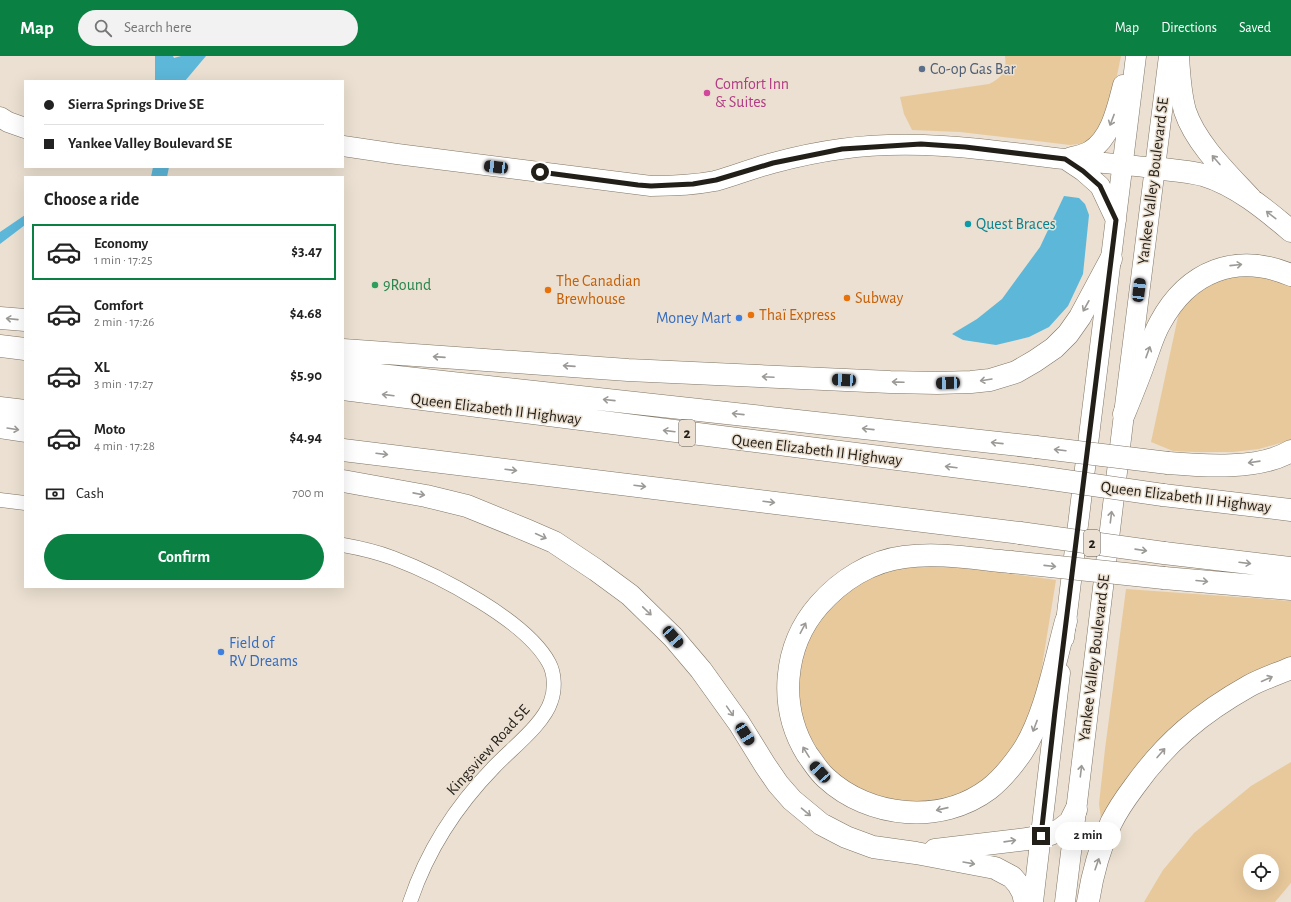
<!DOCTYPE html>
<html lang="en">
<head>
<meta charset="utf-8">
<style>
	:root { --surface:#fff; --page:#f2f2f2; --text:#222; --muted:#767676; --line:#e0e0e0; --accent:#0b8043 }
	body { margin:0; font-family:"Alegreya Sans",sans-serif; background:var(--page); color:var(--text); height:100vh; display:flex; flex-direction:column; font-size:15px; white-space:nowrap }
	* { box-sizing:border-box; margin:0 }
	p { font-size:13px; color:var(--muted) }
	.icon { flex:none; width:22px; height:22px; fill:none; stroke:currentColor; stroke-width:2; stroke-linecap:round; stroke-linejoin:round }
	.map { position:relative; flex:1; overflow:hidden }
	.drawer { position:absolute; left:24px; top:120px; width:320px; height:412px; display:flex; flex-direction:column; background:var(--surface); border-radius:0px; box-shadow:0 4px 16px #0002 }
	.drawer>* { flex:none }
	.hud { position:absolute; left:24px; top:24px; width:320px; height:88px; border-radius:0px; box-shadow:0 4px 16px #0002; display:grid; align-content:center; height:88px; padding:0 20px; background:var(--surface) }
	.buttons { position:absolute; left:1243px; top:798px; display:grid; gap:8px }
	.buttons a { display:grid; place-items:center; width:36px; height:36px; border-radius:50%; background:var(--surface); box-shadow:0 4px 16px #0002; font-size:20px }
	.end { position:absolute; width:18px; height:18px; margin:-9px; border:5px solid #221e18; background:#fff; box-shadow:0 0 0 2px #fff }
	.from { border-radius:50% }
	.bubble { position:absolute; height:28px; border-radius:14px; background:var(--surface); box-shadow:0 4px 16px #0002; font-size:13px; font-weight:700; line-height:28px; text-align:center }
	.car { position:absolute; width:12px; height:24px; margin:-12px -6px; border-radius:5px; box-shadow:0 0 3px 1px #0007; background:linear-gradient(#222 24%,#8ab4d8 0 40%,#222 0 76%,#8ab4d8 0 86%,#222 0) }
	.hud b { display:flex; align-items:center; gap:14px; height:38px; font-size:15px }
	.hud b+b { border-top:1px solid var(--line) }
	.hud i { width:10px; height:10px; background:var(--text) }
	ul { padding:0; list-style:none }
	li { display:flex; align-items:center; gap:12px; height:56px; margin:0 8px 6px; padding:0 12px; border:2px solid transparent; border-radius:0px }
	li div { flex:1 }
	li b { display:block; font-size:15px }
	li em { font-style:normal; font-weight:700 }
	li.selected { border-color:var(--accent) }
	li>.icon { width:36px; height:36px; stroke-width:1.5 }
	h2 { padding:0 20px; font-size:18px; line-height:48px }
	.pay { display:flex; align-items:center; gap:10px; height:44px; padding:0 20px; font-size:15px }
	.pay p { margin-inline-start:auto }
	.cta { display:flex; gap:8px; margin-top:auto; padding:8px 20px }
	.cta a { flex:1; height:46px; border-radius:24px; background:var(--accent); color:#fff; font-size:16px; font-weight:700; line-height:46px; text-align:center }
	header { display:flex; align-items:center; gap:24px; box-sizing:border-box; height:56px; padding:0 20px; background:var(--accent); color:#fff }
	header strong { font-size:19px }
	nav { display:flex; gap:22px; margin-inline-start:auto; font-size:14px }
	.search { width:280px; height:36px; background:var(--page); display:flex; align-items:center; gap:10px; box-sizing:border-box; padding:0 14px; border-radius:22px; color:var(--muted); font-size:15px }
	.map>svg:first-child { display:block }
	.green { fill:#e8c99c; fill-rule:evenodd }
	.water { fill:#5db7d9 }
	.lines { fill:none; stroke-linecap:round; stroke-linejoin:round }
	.street-casing { stroke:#7f7566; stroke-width:15 }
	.secondary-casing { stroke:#7f7566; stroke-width:21 }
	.highway-casing { stroke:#7f7566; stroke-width:23 }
	.street { stroke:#fff; stroke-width:14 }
	.secondary { stroke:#fff; stroke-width:20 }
	.highway { stroke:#fff; stroke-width:22 }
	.highway-bridge-casing { stroke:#7f7566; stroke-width:23; stroke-linecap:butt }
	.highway-bridge { stroke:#fff; stroke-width:22 }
	.oneway { stroke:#9c9a97 }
	.route { stroke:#221e18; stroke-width:5 }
	.service-dot { fill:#5c6f8a; stroke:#ebe0d1; stroke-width:1.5 }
	.hotel-dot { fill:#d1479c; stroke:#ebe0d1; stroke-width:1.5 }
	.culture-dot { fill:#0f9aa8; stroke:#ebe0d1; stroke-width:1.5 }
	.leisure-dot { fill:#2e9e5b; stroke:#ebe0d1; stroke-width:1.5 }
	.food-dot { fill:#e8710a; stroke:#ebe0d1; stroke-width:1.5 }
	.shop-dot { fill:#3f7fe0; stroke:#ebe0d1; stroke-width:1.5 }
	.labels { text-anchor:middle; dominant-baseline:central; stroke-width:3; stroke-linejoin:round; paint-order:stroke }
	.shield { fill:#ebe0d1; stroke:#5e5850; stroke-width:1 }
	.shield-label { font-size:15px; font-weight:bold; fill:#221e18 }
	.service-label { font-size:16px; fill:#4e5e75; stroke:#ebe0d1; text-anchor:start }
	.hotel-label { font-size:16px; fill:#b23c85; stroke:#ebe0d1; text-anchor:start }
	.street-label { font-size:16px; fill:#221e18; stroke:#ebe0d1 }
	.culture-label { font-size:16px; fill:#0d838f; stroke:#ebe0d1; text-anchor:start }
	.food-label { font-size:16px; fill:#c56008; stroke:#ebe0d1; text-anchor:start }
	.leisure-label { font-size:16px; fill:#27864d; stroke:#ebe0d1; text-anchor:start }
	.shop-label { font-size:16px; fill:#366cbe; stroke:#ebe0d1; text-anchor:end }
</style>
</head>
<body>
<header>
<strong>Map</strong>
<div class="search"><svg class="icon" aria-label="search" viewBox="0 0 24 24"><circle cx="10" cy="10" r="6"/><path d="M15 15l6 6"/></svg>Search here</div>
<nav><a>Map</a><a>Directions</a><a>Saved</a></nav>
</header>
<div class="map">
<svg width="1291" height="846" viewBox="0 0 1291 846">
	<rect width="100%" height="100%" fill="#ebe0d1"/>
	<path class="green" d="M 1005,0 L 1121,0 L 1112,44 L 1098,78 L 1087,87 L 1070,89 L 960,76 L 912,74 L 904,58 L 900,41 L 989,28 C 1002,21 1007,16 1005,0 Z
		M 1254,214 L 1291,225 L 1291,384 L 1259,393 L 1233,396 L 1195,396 L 1173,395 L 1151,386 L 1181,247 L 1215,221 Z
		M 910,509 L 962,511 L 1056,524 L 1036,647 L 1019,687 L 986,723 L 956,740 L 917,746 L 884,742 L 847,727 L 826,706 L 804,671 L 796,642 L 800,598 L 809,572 L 856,525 Z
		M 1126,533 L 1291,545 L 1291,605 L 1220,636 L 1150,692 L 1118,734 L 1105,761 L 1101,762 L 1099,748 L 1105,693 Z
		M 1291,706 L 1291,827 L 1275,846 L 1144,846 L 1163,814 L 1194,777 L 1251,730 ZM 1250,805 L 1272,805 L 1272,827 L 1250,827 Z"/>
	<path class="water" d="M 155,0 L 173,0 L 174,2 L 181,0 L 206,0 L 185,25 L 155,25 Z
		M 153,111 L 169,111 L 167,121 L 151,121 Z
		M 1064,140 L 1079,142 L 1085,148 L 1089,159 L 1083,218 L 1068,250 L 1049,271 L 1029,281 L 996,289 L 963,284 L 952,278 L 977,263 L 1002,243 L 1040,191 Z
		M 25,159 L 25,169 L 0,188 L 0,176 Z"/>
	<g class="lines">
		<g class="street-casing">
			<path id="street" d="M 0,444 L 25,447
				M 343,489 C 360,492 377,496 393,502 C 438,519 526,564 549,607 C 555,618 555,634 551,645 C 544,668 511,693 494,711 C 456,750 427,795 410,846"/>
		</g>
		<g class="secondary-casing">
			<path id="secondary" d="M 0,61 L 8,66 L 25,72
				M 343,90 L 397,98 L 651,130 C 673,130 694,129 715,125 C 734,120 753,112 773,107 C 795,101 818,96 841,93 C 913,83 984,93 1055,102 C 1088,106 1121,108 1154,112
				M 1069,102 C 1075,100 1083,99 1090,95 C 1111,82 1117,52 1123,29
				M 1065,103 L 1083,115 L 1100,130 L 1116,164
				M 1064,582 L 1136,0
				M 1033,846 L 1060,617
				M 1065,846 L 1124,358 L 1169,0"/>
		</g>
		<g class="highway-casing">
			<path id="highway" d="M 1178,0 C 1179,18 1180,37 1185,55 C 1196,88 1228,118 1251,143
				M 1154,112 C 1170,114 1188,115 1203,119 C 1236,129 1265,153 1291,175
				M 0,262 L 25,264
				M 0,290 L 25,293
				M 343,294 L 628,314 L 890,326 L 937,327 L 971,326 L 990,324 L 1016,316 L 1035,305 L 1054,292 L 1068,278 L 1080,261 L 1111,203
				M 343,315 L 1036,391
				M 343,333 L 1031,420
				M 0,352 L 25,355
				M 1124,358 C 1131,341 1138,324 1144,307 C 1149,294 1153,279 1160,267 C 1188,215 1236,196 1291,219
				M 0,371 L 25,375
				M 343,394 L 1020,477
				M 1168,407 C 1204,410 1260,414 1291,395
				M 343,425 L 426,440 L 467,450 L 526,474 L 554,486 L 596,514 L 630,539 L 673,581 L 701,614 L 739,667 L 765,709 L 778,728 L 792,744 L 821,768 L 846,781 L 873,791 L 916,797 L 995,812 L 1012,821 L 1018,828 L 1023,837 L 1025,846
				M 1163,439 L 1291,454
				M 1164,497 L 1291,512
				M 1011,506 C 976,503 939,496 904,501 C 871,505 841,524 819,549 C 783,590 778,651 807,698 C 813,706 818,715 826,722 C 869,762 941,769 989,733 C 1002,723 1013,709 1022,696 C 1045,662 1055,605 1066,565
				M 1164,522 L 1291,533
				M 935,794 L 1027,783 L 1051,778 L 1061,773 L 1070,766 L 1076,754
				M 1088,846 C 1092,820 1100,791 1111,767 C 1117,755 1125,743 1134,731 C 1166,686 1201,657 1249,630 C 1262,623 1277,618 1291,612"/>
		</g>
		<use href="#street" class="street"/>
		<use href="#secondary" class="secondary"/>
		<use href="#highway" class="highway"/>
		<g class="highway-bridge-casing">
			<path id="highway-bridge" d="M 1036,391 L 1168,407
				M 1031,420 L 1163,439
				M 1020,477 L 1164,497
				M 1011,506 L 1164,522"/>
		</g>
		<use href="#highway-bridge" class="highway-bridge"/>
	</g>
	<defs><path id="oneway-shaft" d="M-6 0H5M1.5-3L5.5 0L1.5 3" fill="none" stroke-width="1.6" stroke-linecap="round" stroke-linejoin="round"/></defs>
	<g class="oneway">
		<use href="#oneway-shaft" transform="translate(1112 64) rotate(111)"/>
		<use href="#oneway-shaft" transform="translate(1216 104) rotate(-131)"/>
		<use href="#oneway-shaft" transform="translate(1271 159) rotate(-142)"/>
		<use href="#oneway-shaft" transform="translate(1236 209) rotate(-6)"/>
		<use href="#oneway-shaft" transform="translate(1086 250) rotate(119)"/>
		<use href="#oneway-shaft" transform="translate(12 263) rotate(-174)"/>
		<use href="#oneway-shaft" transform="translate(1148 296) rotate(-70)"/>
		<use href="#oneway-shaft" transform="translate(439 301) rotate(-176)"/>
		<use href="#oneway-shaft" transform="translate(569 310) rotate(-176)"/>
		<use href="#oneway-shaft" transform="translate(768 321) rotate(-177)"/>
		<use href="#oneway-shaft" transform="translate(986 324) rotate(171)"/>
		<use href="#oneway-shaft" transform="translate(898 326) rotate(-178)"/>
		<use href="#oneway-shaft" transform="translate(388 339) rotate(-173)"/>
		<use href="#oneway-shaft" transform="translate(609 344) rotate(-174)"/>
		<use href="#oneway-shaft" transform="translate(738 358) rotate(-174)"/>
		<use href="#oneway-shaft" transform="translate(13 373) rotate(9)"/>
		<use href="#oneway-shaft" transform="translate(868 373) rotate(-174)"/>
		<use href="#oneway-shaft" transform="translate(669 375) rotate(-173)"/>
		<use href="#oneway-shaft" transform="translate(997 387) rotate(-174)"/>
		<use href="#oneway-shaft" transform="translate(1060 394) rotate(-173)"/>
		<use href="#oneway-shaft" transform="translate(382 398) rotate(7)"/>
		<use href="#oneway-shaft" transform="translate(1254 406) rotate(172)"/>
		<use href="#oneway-shaft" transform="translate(951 411) rotate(-173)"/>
		<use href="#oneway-shaft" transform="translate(511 414) rotate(7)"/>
		<use href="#oneway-shaft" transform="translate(640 430) rotate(7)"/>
		<use href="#oneway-shaft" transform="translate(419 438) rotate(11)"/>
		<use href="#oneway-shaft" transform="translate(769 446) rotate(7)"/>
		<use href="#oneway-shaft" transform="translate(1111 461) rotate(-83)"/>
		<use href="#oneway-shaft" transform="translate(541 480) rotate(25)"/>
		<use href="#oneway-shaft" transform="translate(1141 494) rotate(8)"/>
		<use href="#oneway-shaft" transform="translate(1245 507) rotate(7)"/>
		<use href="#oneway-shaft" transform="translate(1050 510) rotate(6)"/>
		<use href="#oneway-shaft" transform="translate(1202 525) rotate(5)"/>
		<use href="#oneway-shaft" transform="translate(647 555) rotate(44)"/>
		<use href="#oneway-shaft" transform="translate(803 572) rotate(-62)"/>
		<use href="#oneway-shaft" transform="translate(1267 623) rotate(-24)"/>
		<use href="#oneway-shaft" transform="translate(730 655) rotate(55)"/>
		<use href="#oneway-shaft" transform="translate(1035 670) rotate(111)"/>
		<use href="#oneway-shaft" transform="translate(806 696) rotate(-122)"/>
		<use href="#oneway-shaft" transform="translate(1161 697) rotate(-49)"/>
		<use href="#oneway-shaft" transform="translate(1081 715) rotate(-83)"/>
		<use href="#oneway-shaft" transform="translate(942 753) rotate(167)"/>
		<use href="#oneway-shaft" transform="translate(806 756) rotate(40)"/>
		<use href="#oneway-shaft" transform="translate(1010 785) rotate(-8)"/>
		<use href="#oneway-shaft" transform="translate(969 807) rotate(10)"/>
		<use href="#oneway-shaft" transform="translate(1097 808) rotate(-71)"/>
	</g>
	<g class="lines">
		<path class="route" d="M 540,116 L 638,129 L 651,130 L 693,128 L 716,124 L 773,107 L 842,93 L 921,88 L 965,91 L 1065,103 L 1083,115 L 1100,130 L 1116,164 L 1055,655 L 1041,780"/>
	</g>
	<circle class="service-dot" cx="922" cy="13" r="4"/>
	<circle class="hotel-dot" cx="707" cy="37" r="4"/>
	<circle class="culture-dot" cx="968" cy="168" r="4"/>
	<circle class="leisure-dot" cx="375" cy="229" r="4"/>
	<g class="food-dot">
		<circle cx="548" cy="234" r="4"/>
		<circle cx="847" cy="242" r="4"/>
		<circle cx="751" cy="259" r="4"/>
	</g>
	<g class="shop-dot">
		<circle cx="739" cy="262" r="4"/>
		<circle cx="221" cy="596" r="4"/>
	</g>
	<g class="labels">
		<g class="shield">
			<rect x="679" y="364" width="16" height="26" rx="3"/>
			<rect x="1084" y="474" width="16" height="26" rx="3"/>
		</g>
		<g class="shield-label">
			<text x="687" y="377">2</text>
			<text x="1092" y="487">2</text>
		</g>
		<g class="service-label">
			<text x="930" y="13">Co-op Gas Bar</text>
		</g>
		<g class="hotel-label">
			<text x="715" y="28">Comfort Inn<tspan x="715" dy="18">&amp; Suites</tspan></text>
		</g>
		<g class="street-label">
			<text transform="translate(1153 125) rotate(-83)">Yankee Valley Boulevard SE</text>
			<text transform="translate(496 353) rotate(7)">Queen Elizabeth II Highway</text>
			<text transform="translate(817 394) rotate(7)">Queen Elizabeth II Highway</text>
			<text transform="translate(1186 441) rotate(7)">Queen Elizabeth II Highway</text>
			<text transform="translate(1094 602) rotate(-83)">Yankee Valley Boulevard SE</text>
			<text transform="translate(488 694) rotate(-48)">Kingsview Road SE</text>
		</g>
		<g class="culture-label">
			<text x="976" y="168">Quest Braces</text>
		</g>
		<g class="food-label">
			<text x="556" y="225">The Canadian<tspan x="556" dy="18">Brewhouse</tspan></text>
			<text x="855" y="242">Subway</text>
			<text x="759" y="259">Thaï Express</text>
		</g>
		<g class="leisure-label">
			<text x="383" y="229">9Round</text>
		</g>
		<g class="shop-label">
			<text x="731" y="262">Money Mart</text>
			<text x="229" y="587" text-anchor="start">Field of<tspan x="229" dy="18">RV Dreams</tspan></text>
		</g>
	</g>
</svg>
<div class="buttons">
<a><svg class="icon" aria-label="locate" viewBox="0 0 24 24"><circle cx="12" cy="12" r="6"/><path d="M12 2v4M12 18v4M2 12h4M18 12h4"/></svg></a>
</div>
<i class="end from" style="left:540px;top:116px"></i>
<i class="end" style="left:1041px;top:780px"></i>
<div class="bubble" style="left:1055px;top:766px;width:66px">2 min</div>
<i class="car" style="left:496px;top:111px;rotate:277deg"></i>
<i class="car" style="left:1139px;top:234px;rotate:7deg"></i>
<i class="car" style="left:844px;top:324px;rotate:273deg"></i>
<i class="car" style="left:948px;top:327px;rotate:268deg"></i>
<i class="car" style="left:673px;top:581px;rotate:139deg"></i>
<i class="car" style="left:745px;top:678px;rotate:148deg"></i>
<i class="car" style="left:820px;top:716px;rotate:318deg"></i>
<div class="hud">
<b><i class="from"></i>Sierra Springs Drive SE</b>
<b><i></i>Yankee Valley Boulevard SE</b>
</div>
<section class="drawer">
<h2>Choose a ride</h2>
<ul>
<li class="selected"><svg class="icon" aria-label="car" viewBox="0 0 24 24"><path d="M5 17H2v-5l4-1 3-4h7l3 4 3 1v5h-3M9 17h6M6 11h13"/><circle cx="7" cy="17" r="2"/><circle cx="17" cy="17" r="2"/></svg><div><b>Economy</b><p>1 min · 17:25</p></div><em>$3.47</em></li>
<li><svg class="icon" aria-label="car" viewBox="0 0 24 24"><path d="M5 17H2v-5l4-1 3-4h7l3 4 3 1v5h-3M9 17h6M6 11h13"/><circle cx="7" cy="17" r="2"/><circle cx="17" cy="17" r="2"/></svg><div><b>Comfort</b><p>2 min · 17:26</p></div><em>$4.68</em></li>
<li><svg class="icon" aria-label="car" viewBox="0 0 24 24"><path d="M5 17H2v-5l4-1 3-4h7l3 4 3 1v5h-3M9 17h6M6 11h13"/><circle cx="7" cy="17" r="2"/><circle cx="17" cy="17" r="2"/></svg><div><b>XL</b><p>3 min · 17:27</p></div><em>$5.90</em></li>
<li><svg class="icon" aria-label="car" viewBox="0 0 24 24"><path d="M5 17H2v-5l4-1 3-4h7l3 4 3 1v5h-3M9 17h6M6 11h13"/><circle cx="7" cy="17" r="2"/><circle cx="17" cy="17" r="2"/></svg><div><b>Moto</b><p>4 min · 17:28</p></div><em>$4.94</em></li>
</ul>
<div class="pay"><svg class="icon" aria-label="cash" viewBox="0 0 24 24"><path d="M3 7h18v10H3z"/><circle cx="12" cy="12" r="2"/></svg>Cash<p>700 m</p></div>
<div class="cta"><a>Confirm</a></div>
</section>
</div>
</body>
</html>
